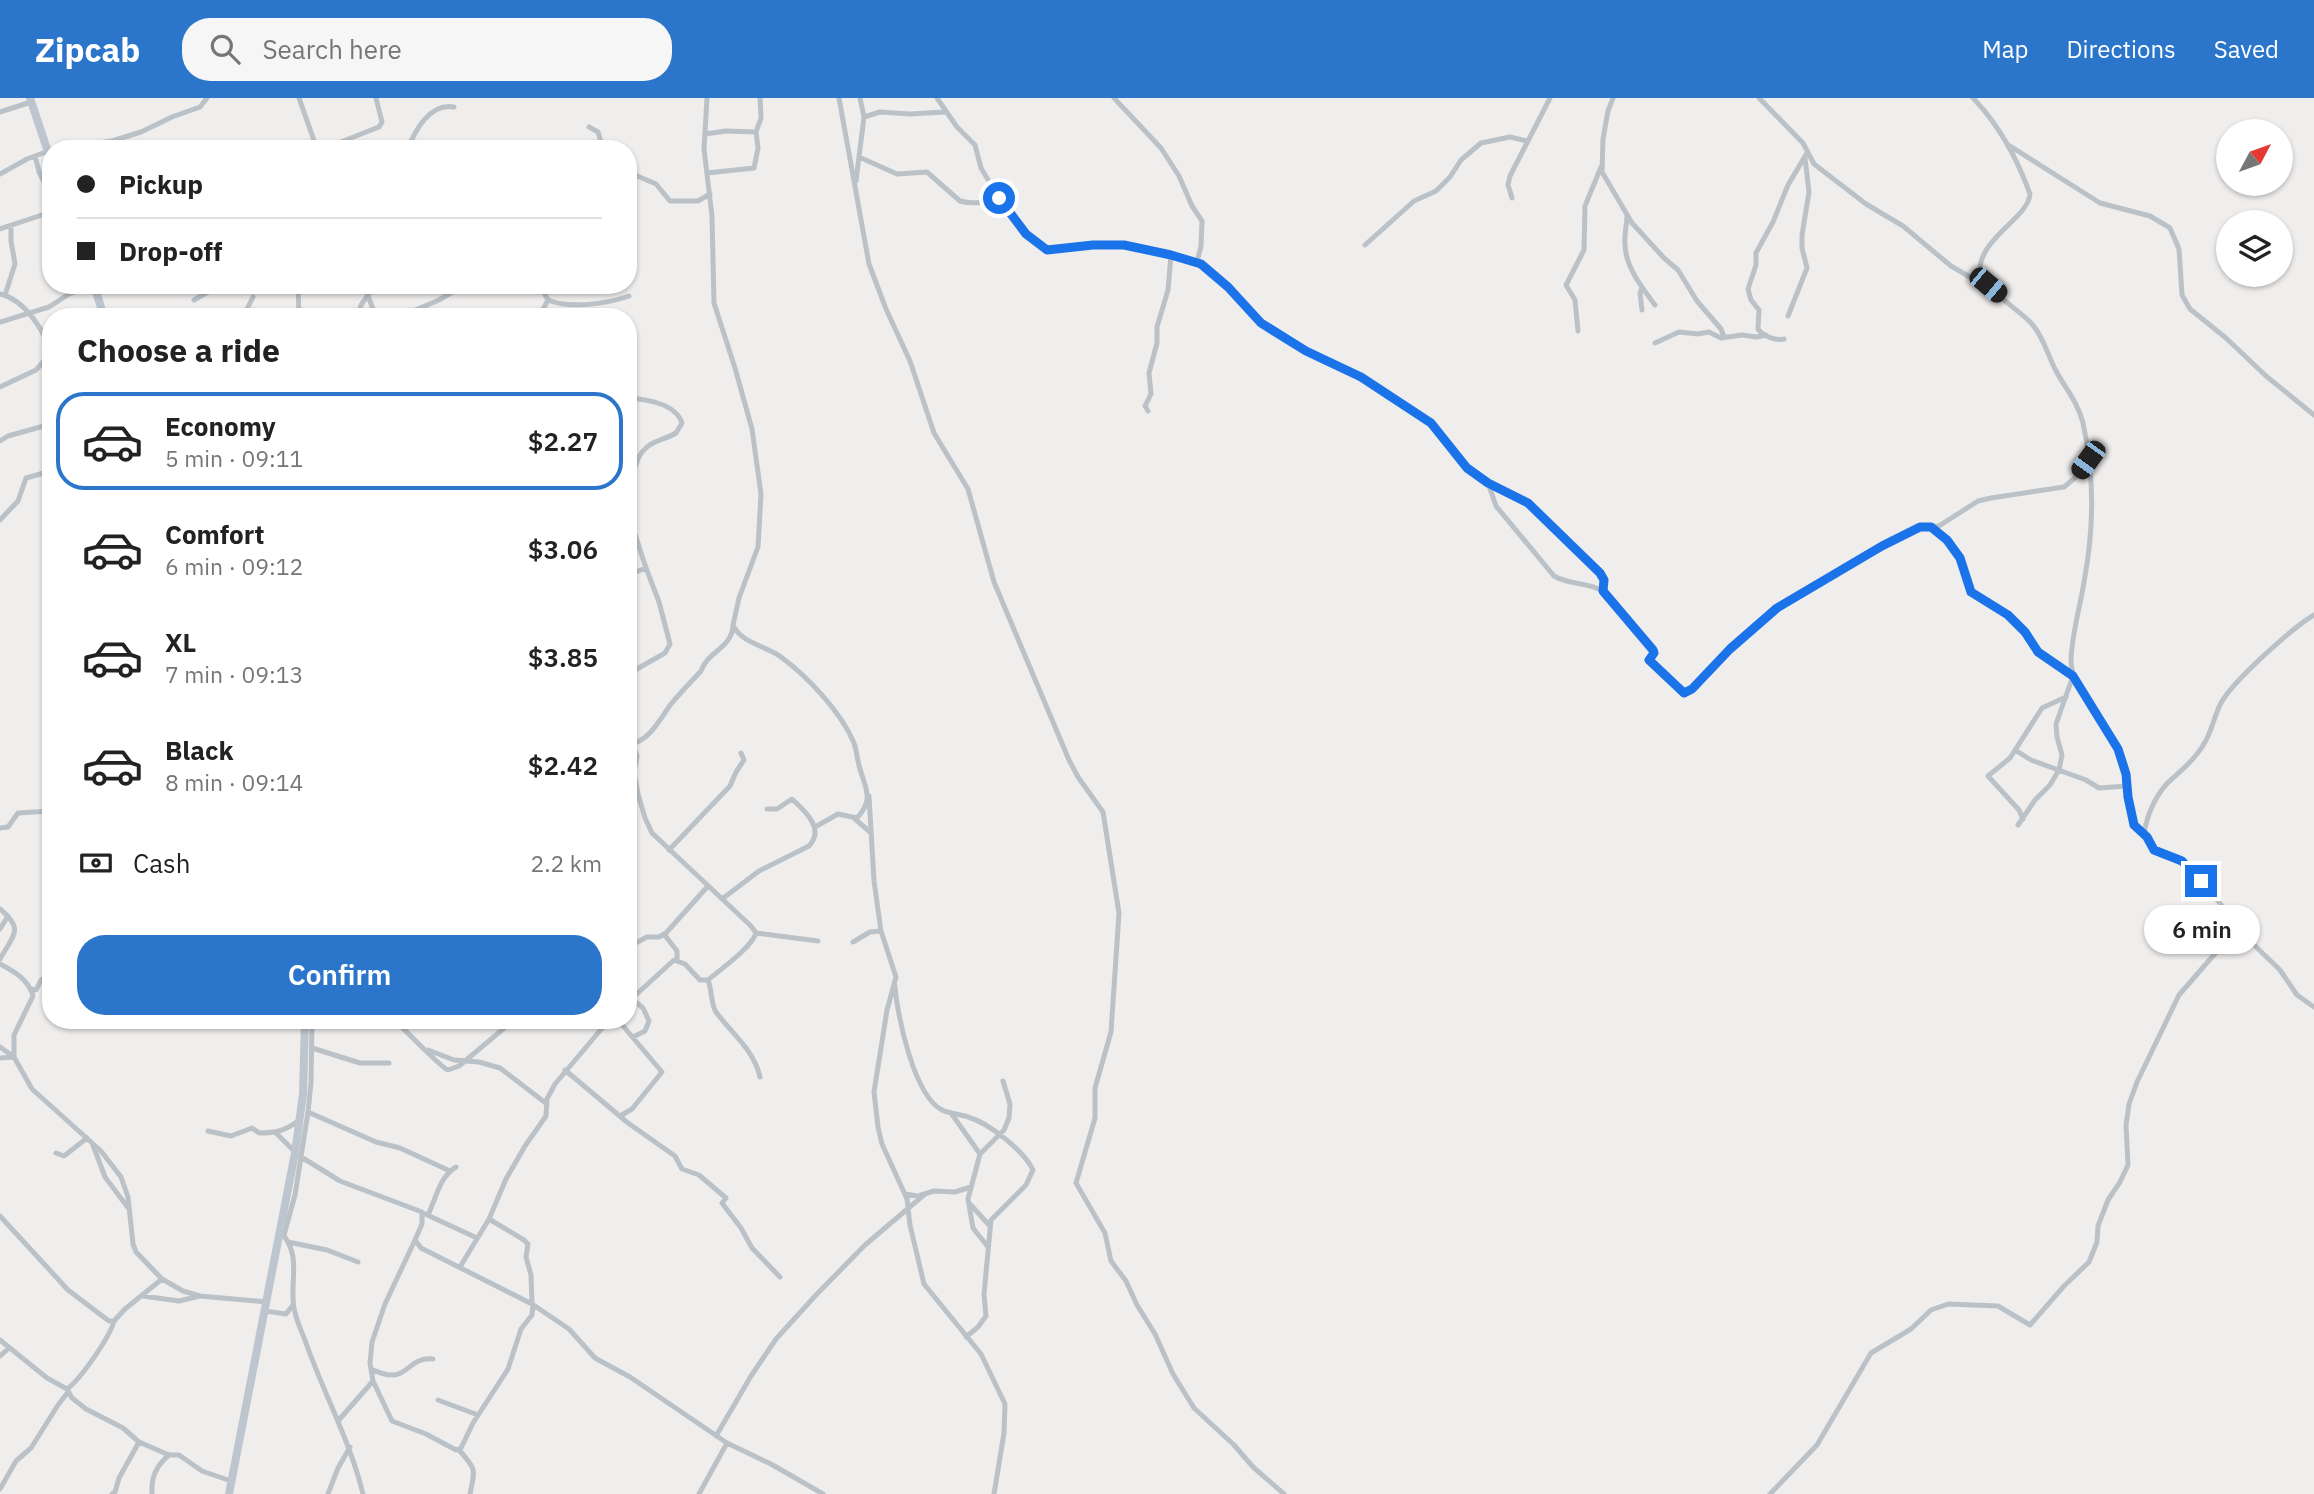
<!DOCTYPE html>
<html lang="en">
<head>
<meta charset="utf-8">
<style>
	:root { --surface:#fff; --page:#f6f6f6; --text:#222; --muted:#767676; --line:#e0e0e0; --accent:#2b76cb }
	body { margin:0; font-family:"IBM Plex Sans",sans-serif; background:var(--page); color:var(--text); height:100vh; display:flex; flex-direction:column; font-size:26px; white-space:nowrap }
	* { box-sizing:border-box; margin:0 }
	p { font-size:23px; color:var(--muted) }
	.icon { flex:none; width:38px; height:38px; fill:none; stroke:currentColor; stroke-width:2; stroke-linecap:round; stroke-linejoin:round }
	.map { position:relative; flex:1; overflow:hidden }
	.side { position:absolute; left:42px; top:210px; width:595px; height:721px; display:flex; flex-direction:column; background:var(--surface); border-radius:28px; box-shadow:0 2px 5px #0004 }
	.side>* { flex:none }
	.banner { position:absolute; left:42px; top:42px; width:595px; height:154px; border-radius:28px; box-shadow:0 2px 5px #0004; display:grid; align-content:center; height:154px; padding:0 35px; background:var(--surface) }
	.needle { width:46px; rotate:49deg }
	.buttons { position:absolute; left:2216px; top:21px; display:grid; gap:14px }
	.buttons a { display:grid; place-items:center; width:77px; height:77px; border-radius:50%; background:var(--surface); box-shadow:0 2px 5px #0004; font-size:35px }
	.end { position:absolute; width:32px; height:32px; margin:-16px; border:9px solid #1a73e8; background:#fff; box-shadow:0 0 0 4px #fff }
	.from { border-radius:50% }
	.bubble { position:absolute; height:49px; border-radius:24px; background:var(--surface); box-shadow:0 2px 5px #0004; font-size:23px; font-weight:600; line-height:49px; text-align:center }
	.car { position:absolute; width:21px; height:42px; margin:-21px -10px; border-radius:9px; box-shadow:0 0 5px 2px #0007; background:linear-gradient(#222 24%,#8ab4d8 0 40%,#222 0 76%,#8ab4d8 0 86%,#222 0) }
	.banner b { display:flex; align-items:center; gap:24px; height:66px; font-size:26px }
	.banner b+b { border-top:2px solid var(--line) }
	.banner i { width:18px; height:18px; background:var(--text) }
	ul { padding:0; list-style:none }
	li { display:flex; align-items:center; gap:21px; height:98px; margin:0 14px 10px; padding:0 21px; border:4px solid transparent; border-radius:28px }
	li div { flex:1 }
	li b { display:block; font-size:26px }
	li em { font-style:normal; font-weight:600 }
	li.selected { border-color:var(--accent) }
	li>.icon { width:63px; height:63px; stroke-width:1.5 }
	h2 { padding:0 35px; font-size:32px; line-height:84px }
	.pay { display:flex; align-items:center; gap:18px; height:77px; padding:0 35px; font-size:26px }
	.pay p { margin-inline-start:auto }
	.action { display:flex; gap:14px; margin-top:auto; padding:14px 35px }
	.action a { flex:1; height:80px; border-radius:28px; background:var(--accent); color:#fff; font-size:28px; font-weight:600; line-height:80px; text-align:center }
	header { display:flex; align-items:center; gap:42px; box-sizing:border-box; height:98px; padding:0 35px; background:var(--accent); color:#fff }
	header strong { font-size:33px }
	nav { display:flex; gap:38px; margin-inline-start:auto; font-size:24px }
	.search { width:490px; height:63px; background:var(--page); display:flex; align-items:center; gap:18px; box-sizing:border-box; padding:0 24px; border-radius:28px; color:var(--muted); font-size:26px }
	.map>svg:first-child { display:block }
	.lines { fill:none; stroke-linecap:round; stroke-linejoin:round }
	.minor { stroke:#bac2c8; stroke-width:5 }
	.secondary { stroke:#bdc6cf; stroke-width:8 }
	.route { stroke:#1a73e8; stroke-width:9 }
</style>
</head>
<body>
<header>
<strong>Zipcab</strong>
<div class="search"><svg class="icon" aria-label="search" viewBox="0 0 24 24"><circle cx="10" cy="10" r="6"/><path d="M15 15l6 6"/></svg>Search here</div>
<nav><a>Map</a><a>Directions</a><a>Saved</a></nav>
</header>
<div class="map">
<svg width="2314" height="1396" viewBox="0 0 2314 1396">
	<rect width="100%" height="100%" fill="#f0eded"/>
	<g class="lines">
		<path class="minor" d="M 299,0 L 317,51
			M 707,0 L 704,51 L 712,118 L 714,205 L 735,270 L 752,331 L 761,396 L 758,449 L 739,500 L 733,527 C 742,546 765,547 781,559 C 808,579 841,614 854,645 C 857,653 857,662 860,671 C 866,692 874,701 857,720 L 838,716 L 815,729
			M 839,0 L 869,166 L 886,211 L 910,263 L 934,335 L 968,391 L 994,484 L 1069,662 L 1078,679 L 1103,714 L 1119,815 L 1111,934 L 1095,990 L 1095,1020 L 1076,1085 L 1105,1135 L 1111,1163 L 1126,1183 L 1137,1207 L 1155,1236 L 1173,1276 L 1194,1310 L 1234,1347 L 1253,1369 L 1284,1396
			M 937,0 L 957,29 L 975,47 L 981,70 L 999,100 L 1013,122 L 1034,144 L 1047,152 L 1052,152 L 1093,147 L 1124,147 L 1171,157 L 1201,166 L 1228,189 L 1261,225 L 1276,236 L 1306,253 L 1361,279 L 1431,325 L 1467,370 L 1488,385 L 1528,405 L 1600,475 L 1604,482 L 1603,493 L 1653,552 L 1654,555 L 1649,562 L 1684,595 L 1692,591 L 1730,551 L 1777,510 L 1868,456 L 1920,429 L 1939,428 L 1978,403 L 1991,400 L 2064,389 L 2077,378 L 2088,362
			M 1114,0 L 1161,50 L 1179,78 L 1192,108 L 1202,123 L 1201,148 L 1197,164
			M 1613,0 L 1608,13 L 1603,41 L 1602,74 L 1632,125 L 1664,160 L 1678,172 L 1697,203 L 1721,231 L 1724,239
			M 1759,0 L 1803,45 L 1814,66 L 1866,106 L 1903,128 L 1951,168 L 1970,179 L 1984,182
			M 1973,0 C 2000,28 2017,60 2030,96 C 2029,118 1983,139 1980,169 C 1979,189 2020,212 2032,226 C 2044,240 2048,258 2056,273 C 2066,291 2078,305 2083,325 C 2094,375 2094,428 2085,478 C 2081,506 2072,534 2071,562 C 2071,591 2104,624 2117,650 C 2130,674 2123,703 2135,727 C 2137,733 2142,733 2146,738 C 2149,741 2151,747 2154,752 L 2182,763 L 2219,804 L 2250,843 L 2280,872 L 2297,897 L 2314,909
			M 0,14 L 31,4
			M 864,19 L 880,14 L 910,16 L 945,14
			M 589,29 L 598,34 L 603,51
			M 705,36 L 726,33 L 756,34 L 761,20 L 760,0
			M 2010,48 L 2100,105 L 2150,118 L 2170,130 L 2179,151 L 2182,197 L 2190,211 L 2226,240 L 2266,278 L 2314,317
			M 60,51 L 112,43 L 141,34 L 172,19 L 200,9 L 207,0
			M 323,51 L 379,29 L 382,24 L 376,0
			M 408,51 C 415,32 430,5 454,9
			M 35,58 L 39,74 L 51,97
			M 859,59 L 897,76 L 927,74 L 960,103 C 974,107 985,104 999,100
			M 628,74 L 656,86 L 670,103 L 698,103 L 710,96
			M 707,75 L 754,70 L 758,50 L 756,34
			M 0,76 L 27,61 L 51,52
			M 856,83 L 864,19 L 860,0
			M 1512,100 L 1508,87 L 1510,78 L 1550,0
			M 1627,117 C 1627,127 1624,136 1625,146 C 1625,168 1642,190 1655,207
			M 0,131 L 51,114
			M 1365,147 L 1414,103 L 1436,93 L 1450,79 L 1461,62 L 1481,45 L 1510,39 L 1527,43
			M 298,187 L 299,219
			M 364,187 L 376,219
			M 540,187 L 548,202 C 569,211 607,206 629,198
			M 1642,190 L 1640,195 L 1642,212
			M 0,196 C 25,202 43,231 51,254
			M 5,197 L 15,166 L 11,143 L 11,128
			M 194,202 L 220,187
			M 1788,218 L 1807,170 L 1802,150 L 1802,137 L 1809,94 L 1805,60
			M 243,219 L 253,199
			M 358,219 L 361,207 L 375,187
			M 399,219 L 439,202 L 464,187
			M 534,219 L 542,213 L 548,202
			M 0,224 L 49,209 L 69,196 L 94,187
			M 1578,233 L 1575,202 L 1566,187 L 1584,152 L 1585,108 L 1601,69
			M 1784,241 C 1775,243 1763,238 1758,231 L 1759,212 L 1751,202 L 1748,191 L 1756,167 L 1756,155 L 1773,124 L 1788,87 L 1807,55
			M 1655,245 L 1679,234 L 1698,236 L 1709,234 L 1721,240 L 1742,237 L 1757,239 L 1766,237
			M 0,289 L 36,272 L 51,255
			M 628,300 C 647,301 676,306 682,325 L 676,335 C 663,343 648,342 639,359 C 635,367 636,372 628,378
			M 1148,313 L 1145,308 L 1151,296 L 1149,275 L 1157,245 L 1157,229 L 1168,192 L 1171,157
			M 0,343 L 8,338 L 51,326
			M 1488,385 L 1496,408 L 1554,478 C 1569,487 1588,484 1603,493
			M 628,415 L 646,470 L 659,504 L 670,546 L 665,555 L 628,576
			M 0,422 L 18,403 L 26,380 L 51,373
			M 1931,429 L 1947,442 L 1960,460 L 1971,494 L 2009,517 L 2025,534 L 2038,554 L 2073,578 L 2056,626 L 2057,639 L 2062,657 L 2059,672 L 2050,687 L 2035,702 L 2018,727
			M 628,477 L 646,470
			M 628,634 L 637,658 L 634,675 L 638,696 L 645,720 L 652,735 L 751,828 L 756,835 C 752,849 721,871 708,882 C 712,892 711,907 716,914 C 732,936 754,952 760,979
			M 633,646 C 652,639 660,621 671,606 C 680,595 691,584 701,573 C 707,554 731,550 733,529
			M 2015,652 L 2031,662 L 2086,682 L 2099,690 L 2127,688
			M 869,698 L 874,783 L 881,833
			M 855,721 L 870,734
			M 2023,721 L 2019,712 L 1988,678 L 2010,660 L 2042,610 L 2066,599
			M 0,730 L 8,729 L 18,715 L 51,713
			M 2144,736 C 2147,716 2157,693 2173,680 C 2184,670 2194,662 2202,649 C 2212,635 2213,620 2221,605 C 2233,583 2292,530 2314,517
			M 669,752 L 730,688 L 736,674 L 744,662 L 741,655
			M 722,801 L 759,773 L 809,748 C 825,731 806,714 792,701 L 777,711 L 767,711
			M 0,811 C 25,832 13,837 0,861
			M 0,831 L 8,818
			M 756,835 L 818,843
			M 664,836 L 677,853 L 677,861
			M 853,844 L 870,834 L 881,833 L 896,879 L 887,912 L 874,994 L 878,1029 L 882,1046 L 907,1101 L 910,1127 L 924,1186 L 981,1256 L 1005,1306 L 1004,1335 L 994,1396
			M 628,849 L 647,839 L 659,839 L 666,835 L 708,788
			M 0,866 C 15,874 28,881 33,898 L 14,937 L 14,959 L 32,991 L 101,1053 L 121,1079 L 128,1099 L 133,1146 L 136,1154 L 162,1181 L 183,1193 L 200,1198 L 267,1204
			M 895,888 C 897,917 914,998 942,1012 C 950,1016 959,1016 968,1019 C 989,1025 1024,1053 1033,1072 L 1026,1087 L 991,1122 L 984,1196 L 986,1218 L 978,1229 L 966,1239
			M 31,891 L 36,892 L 41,882 L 44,880 L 51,881
			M 632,901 L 643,910 L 649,923 L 645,933 L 633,939
			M 628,904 L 674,862 L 685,866 L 700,882 L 708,882
			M 394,922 C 405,931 440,969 448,972 L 459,968 L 514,922
			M 618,922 L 662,974 L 632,1011 L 620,1018
			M 0,949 L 14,959 L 0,960
			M 312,950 L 360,965 L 389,965
			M 428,952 L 454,962 L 479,964 L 500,970 L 547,1006
			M 565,972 L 628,1025 L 675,1058 L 682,1071 L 699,1077 L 726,1100 L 722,1105 L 741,1130 L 752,1150 L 780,1179
			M 308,1014 L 376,1044 L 400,1050 L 450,1073
			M 951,1015 L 980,1056
			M 208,1033 L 231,1038 L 252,1030 L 259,1035 C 275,1035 285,1033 298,1023
			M 276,1035 L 298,1057 L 340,1083 L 422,1114 L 422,1126 L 415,1142 L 421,1150 L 532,1206 L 569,1231 L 595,1260 L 630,1279 L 727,1345 L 771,1366 L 823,1396
			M 93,1047 L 105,1079 L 129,1111
			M 56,1055 L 64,1058 L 87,1040
			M 905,1096 L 918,1098 L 934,1093 L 955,1094 L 971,1089
			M 970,1106 L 989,1127
			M 423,1115 L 477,1140
			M 428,1117 C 436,1101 439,1079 456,1069
			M 0,1118 L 68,1192 L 109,1223 L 114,1223 L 125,1211 L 162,1181
			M 489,1121 L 524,1142 L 528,1146 L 526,1159 L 531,1177 L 532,1206
			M 280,1133 C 303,1158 289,1182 294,1210 C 296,1222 302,1234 306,1245 C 324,1296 350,1343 363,1396
			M 284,1137 L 295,1097 L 308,1014 L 311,985 L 312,922
			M 415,1142 L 385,1206 L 372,1244 L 370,1265 L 373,1283 L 392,1323 L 426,1336 L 456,1352 L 461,1350 L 473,1325 L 508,1271 L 521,1231 L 532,1217 L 533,1207
			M 288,1144 L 327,1152 L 358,1164
			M 988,1149 L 973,1130 L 968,1101 L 980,1056 L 1004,1032 L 1009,1020 L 1010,1006 L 1003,983
			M 460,1169 L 489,1121 L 506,1081 L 525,1048 L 546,1018 L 547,1001 L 555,986 L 609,922
			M 143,1198 L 179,1203 L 200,1198
			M 265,1213 L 286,1216 L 293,1207
			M 0,1242 L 47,1280 L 67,1291 C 80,1282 110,1239 114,1223
			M 0,1258 L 9,1250
			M 371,1271 C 410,1290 404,1258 433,1261
			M 67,1291 L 72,1300 L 86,1311 L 123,1330 L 139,1344 L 169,1357 L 179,1357 L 202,1373 L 231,1383
			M 438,1302 L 478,1317
			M 338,1323 L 373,1283
			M 716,1338 L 751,1278 L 776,1241 L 816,1197 L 865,1147 L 925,1096
			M 459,1352 C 477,1372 475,1371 470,1396
			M 0,1391 L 16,1363 L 31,1350 L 58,1307 L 68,1294
			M 112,1396 L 115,1394 L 119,1380 L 139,1344
			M 152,1396 C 151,1379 156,1368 169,1357
			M 328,1396 L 338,1370 L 350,1349
			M 699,1396 L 727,1345
			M 1770,1396 L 1817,1347 L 1871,1255 L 1911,1231 L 1931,1212 L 1948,1206 L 1998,1208 L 2030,1227 L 2064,1188 L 2089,1164 L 2097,1144 L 2098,1128 L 2108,1102 L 2120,1084 L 2128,1067 L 2126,1027 L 2129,1006 L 2137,984 L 2179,897 L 2239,828"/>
		<path class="secondary" d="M 30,0 L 51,63
			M 94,187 L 104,219
			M 229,1396 L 295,1055 L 303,996 L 305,922"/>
	</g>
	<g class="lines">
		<path class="route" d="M 999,100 L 1026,136 L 1047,152 L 1093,147 L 1124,147 L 1171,157 L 1201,166 L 1228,189 L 1261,225 L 1306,253 L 1361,279 L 1431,325 L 1467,370 L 1488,385 L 1528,405 L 1600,475 L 1604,482 L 1603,493 L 1653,552 L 1654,555 L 1649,562 L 1684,595 L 1692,591 L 1730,551 L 1777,510 L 1882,448 L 1920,429 L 1931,429 L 1947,442 L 1960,460 L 1971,494 L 2008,517 L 2025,534 L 2038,554 L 2073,578 L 2118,651 L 2126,676 L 2128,699 L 2134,727 L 2147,739 L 2154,752 L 2182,763 L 2201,783"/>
	</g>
</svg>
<div class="buttons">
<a><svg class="needle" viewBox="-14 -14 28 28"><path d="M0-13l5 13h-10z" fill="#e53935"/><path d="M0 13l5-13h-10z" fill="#767676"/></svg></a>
<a><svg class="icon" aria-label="layers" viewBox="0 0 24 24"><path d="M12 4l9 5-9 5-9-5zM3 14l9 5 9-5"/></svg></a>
</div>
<i class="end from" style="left:999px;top:100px"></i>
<i class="end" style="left:2201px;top:783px"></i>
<div class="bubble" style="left:2144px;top:807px;width:116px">6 min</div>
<i class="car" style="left:1988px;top:187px;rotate:130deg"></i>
<i class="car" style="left:2088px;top:362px;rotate:216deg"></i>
<div class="banner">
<b><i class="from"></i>Pickup</b>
<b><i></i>Drop-off</b>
</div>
<section class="side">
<h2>Choose a ride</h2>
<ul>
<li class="selected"><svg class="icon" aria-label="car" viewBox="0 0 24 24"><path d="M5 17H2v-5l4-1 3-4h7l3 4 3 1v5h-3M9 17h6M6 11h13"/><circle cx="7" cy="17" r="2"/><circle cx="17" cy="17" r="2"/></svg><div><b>Economy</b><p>5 min · 09:11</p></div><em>$2.27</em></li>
<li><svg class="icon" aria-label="car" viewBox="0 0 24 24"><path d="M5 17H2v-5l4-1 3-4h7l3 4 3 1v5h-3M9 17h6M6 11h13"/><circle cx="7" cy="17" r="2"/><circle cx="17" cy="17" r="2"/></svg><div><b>Comfort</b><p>6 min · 09:12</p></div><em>$3.06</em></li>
<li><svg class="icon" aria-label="car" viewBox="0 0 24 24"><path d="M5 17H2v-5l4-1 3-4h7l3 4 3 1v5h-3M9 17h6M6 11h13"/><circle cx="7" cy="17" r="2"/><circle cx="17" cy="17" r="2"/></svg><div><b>XL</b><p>7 min · 09:13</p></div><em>$3.85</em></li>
<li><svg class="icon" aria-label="car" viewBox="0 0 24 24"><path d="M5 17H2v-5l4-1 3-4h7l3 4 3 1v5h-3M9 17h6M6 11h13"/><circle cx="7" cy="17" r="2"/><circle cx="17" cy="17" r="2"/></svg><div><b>Black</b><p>8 min · 09:14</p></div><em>$2.42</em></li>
</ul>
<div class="pay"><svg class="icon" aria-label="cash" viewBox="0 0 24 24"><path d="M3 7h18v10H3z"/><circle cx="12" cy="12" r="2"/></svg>Cash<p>2.2 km</p></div>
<div class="action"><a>Confirm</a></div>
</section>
</div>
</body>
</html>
